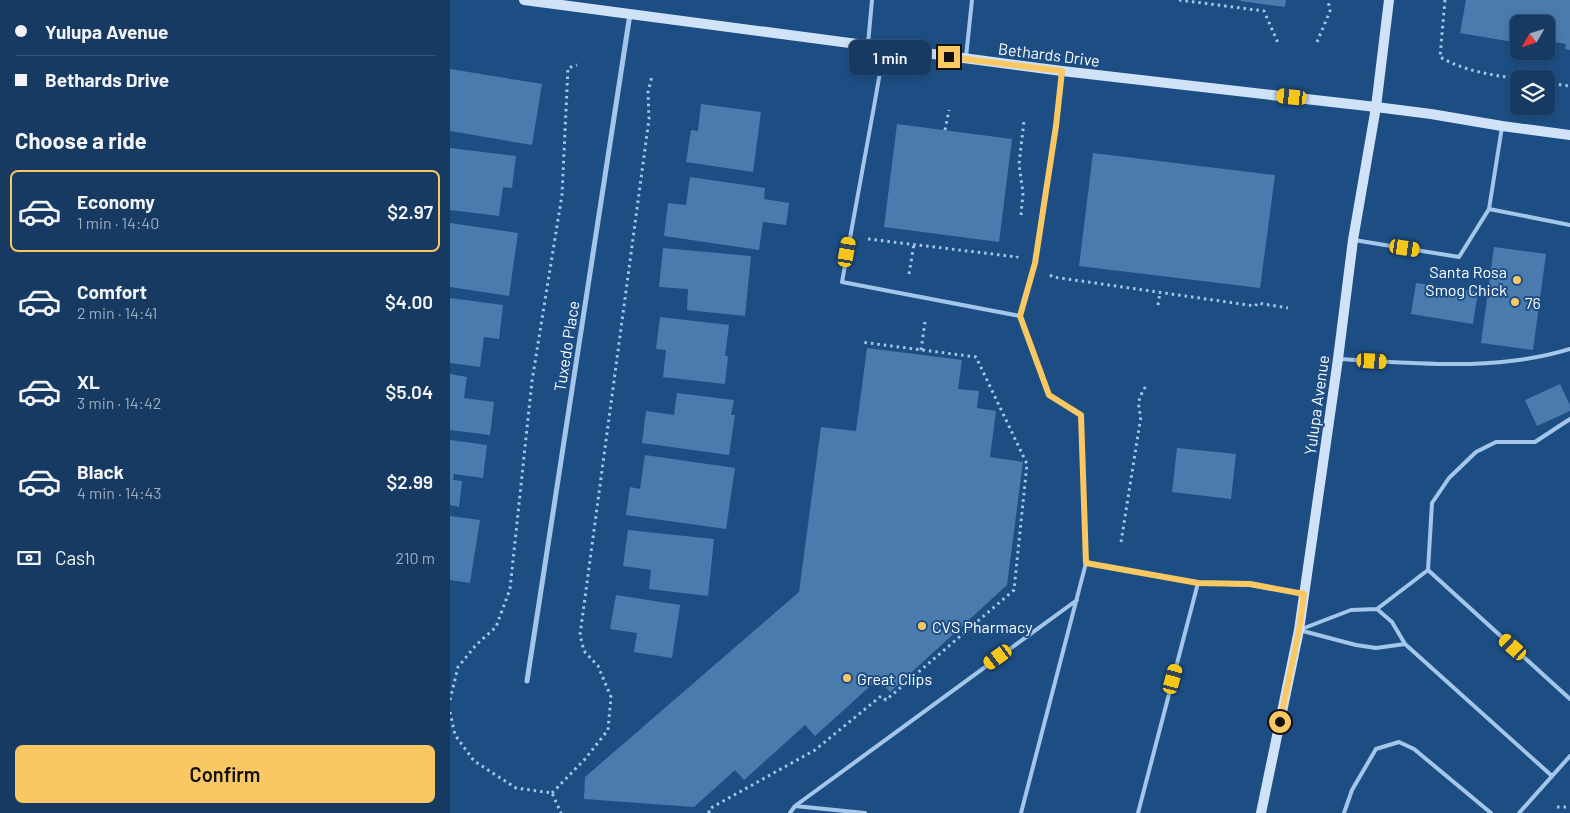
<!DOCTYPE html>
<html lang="en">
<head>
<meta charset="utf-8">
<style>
	:root { --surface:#163a62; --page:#1f4168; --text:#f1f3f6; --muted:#9eadbe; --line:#355477; --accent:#f9c862 }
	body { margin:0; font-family:Barlow,sans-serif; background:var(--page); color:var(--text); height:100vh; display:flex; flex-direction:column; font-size:19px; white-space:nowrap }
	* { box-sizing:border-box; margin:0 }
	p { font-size:16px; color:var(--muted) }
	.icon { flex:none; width:28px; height:28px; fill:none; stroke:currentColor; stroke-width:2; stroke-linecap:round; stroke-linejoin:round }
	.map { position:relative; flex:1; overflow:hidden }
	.details { display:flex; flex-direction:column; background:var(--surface); width:450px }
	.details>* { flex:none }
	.hud { display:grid; align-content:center; height:110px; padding:0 15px; background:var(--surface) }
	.needle { width:32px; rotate:231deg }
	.tools { position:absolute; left:1060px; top:15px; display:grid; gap:10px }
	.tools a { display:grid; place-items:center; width:45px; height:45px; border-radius:8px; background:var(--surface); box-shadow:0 2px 8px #0003,0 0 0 1px var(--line); font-size:25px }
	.end { position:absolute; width:22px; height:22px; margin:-11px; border:6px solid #f9c862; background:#111; box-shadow:0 0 0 2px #111 }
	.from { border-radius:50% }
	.bubble { position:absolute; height:35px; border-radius:8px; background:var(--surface); box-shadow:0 2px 8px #0003,0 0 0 1px var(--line); font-size:16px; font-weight:600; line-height:35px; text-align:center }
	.car { position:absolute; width:15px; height:30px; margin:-15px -8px; border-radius:6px; box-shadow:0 0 4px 1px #0007; background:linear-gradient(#f5c518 24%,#345 0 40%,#f5c518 0 76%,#345 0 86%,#f5c518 0) }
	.hud b { display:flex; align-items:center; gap:18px; height:48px; font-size:19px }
	.hud b+b { border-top:1px solid var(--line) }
	.hud i { width:12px; height:12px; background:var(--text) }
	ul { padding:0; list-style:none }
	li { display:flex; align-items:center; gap:15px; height:82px; margin:0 10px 8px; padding:0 5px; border:2px solid transparent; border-radius:8px }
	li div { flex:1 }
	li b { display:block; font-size:19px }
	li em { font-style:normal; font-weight:600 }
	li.current { border-color:var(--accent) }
	li>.icon { width:45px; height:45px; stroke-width:1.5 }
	h2 { padding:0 15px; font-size:22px; line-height:60px }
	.pay { display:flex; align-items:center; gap:12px; height:55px; padding:0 15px; font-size:19px }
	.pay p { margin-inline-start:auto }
	.button { display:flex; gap:10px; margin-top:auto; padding:10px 15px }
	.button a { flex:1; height:58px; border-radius:8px; background:var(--accent); color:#111; font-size:20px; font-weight:600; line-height:58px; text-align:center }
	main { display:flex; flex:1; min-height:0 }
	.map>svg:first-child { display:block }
	.building { fill:#4a7bae }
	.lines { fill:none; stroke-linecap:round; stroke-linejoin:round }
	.path { stroke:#a4c6ea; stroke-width:3; stroke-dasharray:2.5 4; stroke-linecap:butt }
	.lane { stroke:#a4c6ea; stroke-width:4 }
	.street { stroke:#a4c6ea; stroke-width:5 }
	.secondary { stroke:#cfe2f7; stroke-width:10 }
	.route { stroke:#f9c862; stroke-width:6 }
	.poi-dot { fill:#f9c862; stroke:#1d4e83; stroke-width:2 }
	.labels { text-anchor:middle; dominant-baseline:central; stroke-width:4; stroke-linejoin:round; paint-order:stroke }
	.street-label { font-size:16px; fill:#fff; stroke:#1d4e83 }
	.poi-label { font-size:16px; fill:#fff; stroke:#1d4e83; text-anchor:start }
</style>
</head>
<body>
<main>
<section class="details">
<div class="hud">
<b><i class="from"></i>Yulupa Avenue</b>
<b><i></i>Bethards Drive</b>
</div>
<h2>Choose a ride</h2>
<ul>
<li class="current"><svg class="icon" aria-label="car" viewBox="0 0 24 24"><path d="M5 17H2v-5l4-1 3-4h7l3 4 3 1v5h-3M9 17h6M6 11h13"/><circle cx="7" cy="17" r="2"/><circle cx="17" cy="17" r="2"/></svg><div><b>Economy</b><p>1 min · 14:40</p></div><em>$2.97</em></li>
<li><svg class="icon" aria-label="car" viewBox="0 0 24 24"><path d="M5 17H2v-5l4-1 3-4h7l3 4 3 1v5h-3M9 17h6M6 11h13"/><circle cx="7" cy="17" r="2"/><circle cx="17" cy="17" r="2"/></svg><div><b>Comfort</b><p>2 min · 14:41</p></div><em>$4.00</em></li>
<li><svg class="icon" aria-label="car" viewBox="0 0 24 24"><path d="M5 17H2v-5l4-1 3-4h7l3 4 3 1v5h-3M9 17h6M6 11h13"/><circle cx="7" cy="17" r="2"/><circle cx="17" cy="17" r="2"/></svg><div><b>XL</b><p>3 min · 14:42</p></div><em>$5.04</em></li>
<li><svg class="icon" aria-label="car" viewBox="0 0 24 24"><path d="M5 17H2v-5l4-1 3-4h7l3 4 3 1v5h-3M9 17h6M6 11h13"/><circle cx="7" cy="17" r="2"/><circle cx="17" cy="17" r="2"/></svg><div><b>Black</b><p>4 min · 14:43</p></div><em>$2.99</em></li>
</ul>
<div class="pay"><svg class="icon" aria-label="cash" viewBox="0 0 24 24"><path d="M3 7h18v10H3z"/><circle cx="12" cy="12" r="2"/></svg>Cash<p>210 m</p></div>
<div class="button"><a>Confirm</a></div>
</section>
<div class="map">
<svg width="1120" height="813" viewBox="0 0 1120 813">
	<rect width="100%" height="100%" fill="#1d4e83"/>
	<path class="building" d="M 791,0 L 836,0 L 835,7 L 790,1 Z
		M 1016,0 L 1120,0 L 1120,50 L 1115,49 L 1116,44 L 1098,41 L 1096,45 L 1096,24 L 1069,24 L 1069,43 L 1010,33 Z
		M 0,69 L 92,84 L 82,145 L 0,131 Z
		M 251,104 L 311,112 L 303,172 L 236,162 L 241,130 L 248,131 Z
		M 447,124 L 562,139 L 549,242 L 434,227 Z
		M 0,148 L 66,156 L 62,188 L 53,187 L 49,216 L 0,210 Z
		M 643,153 L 825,175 L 810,288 L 629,266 Z
		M 240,177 L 315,188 L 314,199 L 339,203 L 336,225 L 313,222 L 309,250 L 214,236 L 218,203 L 236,205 Z
		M 0,223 L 68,233 L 59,296 L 0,287 Z
		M 1044,247 L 1096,254 L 1083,350 L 1031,343 Z
		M 213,248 L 301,256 L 295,316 L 237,310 L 238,289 L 209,287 Z
		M 966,283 L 1028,292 L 1023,324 L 961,314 Z
		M 0,298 L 53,305 L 49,339 L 34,337 L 30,367 L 0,363 Z
		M 210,317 L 279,325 L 275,356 L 278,356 L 275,384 L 213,377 L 216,350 L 206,349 Z
		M 417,348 L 512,360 L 508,389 L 529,391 L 527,408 L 546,411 L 540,457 L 573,462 L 557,585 L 440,692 L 428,679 L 365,736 L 355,725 L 294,780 L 285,770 L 244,807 L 134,799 L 135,777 L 349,592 L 371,427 L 406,431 Z
		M 0,374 L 17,377 L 14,398 L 44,402 L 40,435 L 0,430 Z
		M 1110,384 L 1120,405 L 1120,411 L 1087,426 L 1075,400 Z
		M 227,393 L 284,400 L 281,415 L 285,415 L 279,455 L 192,443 L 196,411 L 224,415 Z
		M 0,440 L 37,445 L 33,478 L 4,474 L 3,480 L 12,481 L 9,507 L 0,505 Z
		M 727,448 L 786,454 L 781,499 L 722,492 Z
		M 195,455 L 285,468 L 276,529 L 176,515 L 180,487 L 190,489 Z
		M 0,516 L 30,520 L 20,583 L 0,580 Z
		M 178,530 L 264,539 L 258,596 L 199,589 L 201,570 L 173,566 Z
		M 166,595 L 230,605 L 222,658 L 184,652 L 187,633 L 160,629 Z"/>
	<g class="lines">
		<path class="path" d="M 729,0 L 814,11 L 828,43
			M 995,0 L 990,57 C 1014,71 1042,75 1069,79
			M 867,42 L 880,11 L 878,0
			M 1096,83 L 1120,86
			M 495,130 L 499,110
			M 571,215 L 573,193 L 569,164 L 574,121
			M 418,239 L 567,257 L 567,256
			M 459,274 L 464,244
			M 600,275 L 603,277 L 805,306 L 808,303 L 838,308
			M 708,305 L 710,292
			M 471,350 L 475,322
			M 671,542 L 691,416 C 686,402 690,396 697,384
			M 0,700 L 8,667 L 26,645 L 46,627 L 60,589 L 82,381 L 112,195 L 118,68 L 127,65
			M 0,712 L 5,735 L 24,761 L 66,788 L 102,793 L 111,813
			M 102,793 L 135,759 L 158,730 L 161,697 L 148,666 L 134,651 L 130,635 L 199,119 L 198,92 L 202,76
			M 1107,807 L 1120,807
			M 259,813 L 259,809 L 365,750 L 431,696 L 436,700 L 564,590 L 577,464 L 526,357 L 411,342"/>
		<path class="lane" d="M 418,44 L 422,0
			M 434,49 L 425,101 L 392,282 L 570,316
			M 516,57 L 522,0
			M 612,71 L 606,126 L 585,263 L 570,316 L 599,395 L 631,415 L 636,563
			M 1052,127 L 1039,209 L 1120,225
			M 904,240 L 1009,257 L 1039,209
			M 889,359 C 965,363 1046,372 1120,349
			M 978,570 L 1120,699
			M 927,609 L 978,570 L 982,503 L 999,478 L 1026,452 L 1046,442 L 1085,442 L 1120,419
			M 955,644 L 926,648 L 906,645 L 849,630 L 901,610 L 927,609 L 942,622 L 955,644 L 1102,776
			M 340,813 L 345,806
			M 415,813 L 345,806 L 627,600
			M 571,813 L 636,563 L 748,583 L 800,585 L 854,594
			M 688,813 L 748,583
			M 894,813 L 902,790 L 926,749 L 949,742 L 964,749 L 1041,813
			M 1069,813 L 1120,756"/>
		<path class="street" d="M 77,681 L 180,14"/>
		<path class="secondary" d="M 74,0 L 612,71 L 926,107 L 981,114 L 1052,126 L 1120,135
			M 811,813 L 849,630 L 888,359 L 903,240 L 926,107 L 939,0"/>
	</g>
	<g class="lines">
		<path class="route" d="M 499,57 L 612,71 L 606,126 L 585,263 L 570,316 L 599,395 L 631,415 L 636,563 L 748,583 L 800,584 L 854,594 L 849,630 L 830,722"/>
	</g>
	<g class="poi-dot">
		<circle cx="1067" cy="280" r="5"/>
		<circle cx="1065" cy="302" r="5"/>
		<circle cx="472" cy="626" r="5"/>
		<circle cx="397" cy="678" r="5"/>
	</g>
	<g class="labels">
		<g class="street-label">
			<text transform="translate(599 54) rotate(7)">Bethards Drive</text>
			<text transform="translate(116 346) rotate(-81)">Tuxedo Place</text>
			<text transform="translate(866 405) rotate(-82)">Yulupa Avenue</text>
		</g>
		<g class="poi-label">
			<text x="1057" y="271" text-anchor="end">Santa Rosa<tspan x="1057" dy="18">Smog Chick</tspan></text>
			<text x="1075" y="302">76</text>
			<text x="482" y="626">CVS Pharmacy</text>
			<text x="407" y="678">Great Clips</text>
		</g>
	</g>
</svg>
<div class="tools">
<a><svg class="needle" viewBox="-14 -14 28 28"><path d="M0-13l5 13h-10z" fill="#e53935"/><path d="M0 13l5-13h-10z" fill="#9eadbe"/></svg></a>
<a><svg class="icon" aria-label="layers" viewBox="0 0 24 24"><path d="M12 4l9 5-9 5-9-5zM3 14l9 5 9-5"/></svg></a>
</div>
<i class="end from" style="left:830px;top:722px"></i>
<i class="end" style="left:499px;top:57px"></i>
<div class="bubble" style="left:399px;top:40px;width:82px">1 min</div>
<i class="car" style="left:842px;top:97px;rotate:276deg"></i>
<i class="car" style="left:955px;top:248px;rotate:99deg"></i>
<i class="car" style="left:397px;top:252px;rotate:10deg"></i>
<i class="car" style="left:922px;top:361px;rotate:93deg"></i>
<i class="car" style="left:1063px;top:647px;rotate:312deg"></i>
<i class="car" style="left:548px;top:657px;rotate:234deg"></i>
<i class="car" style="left:723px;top:679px;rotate:15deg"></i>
</div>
</main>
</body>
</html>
